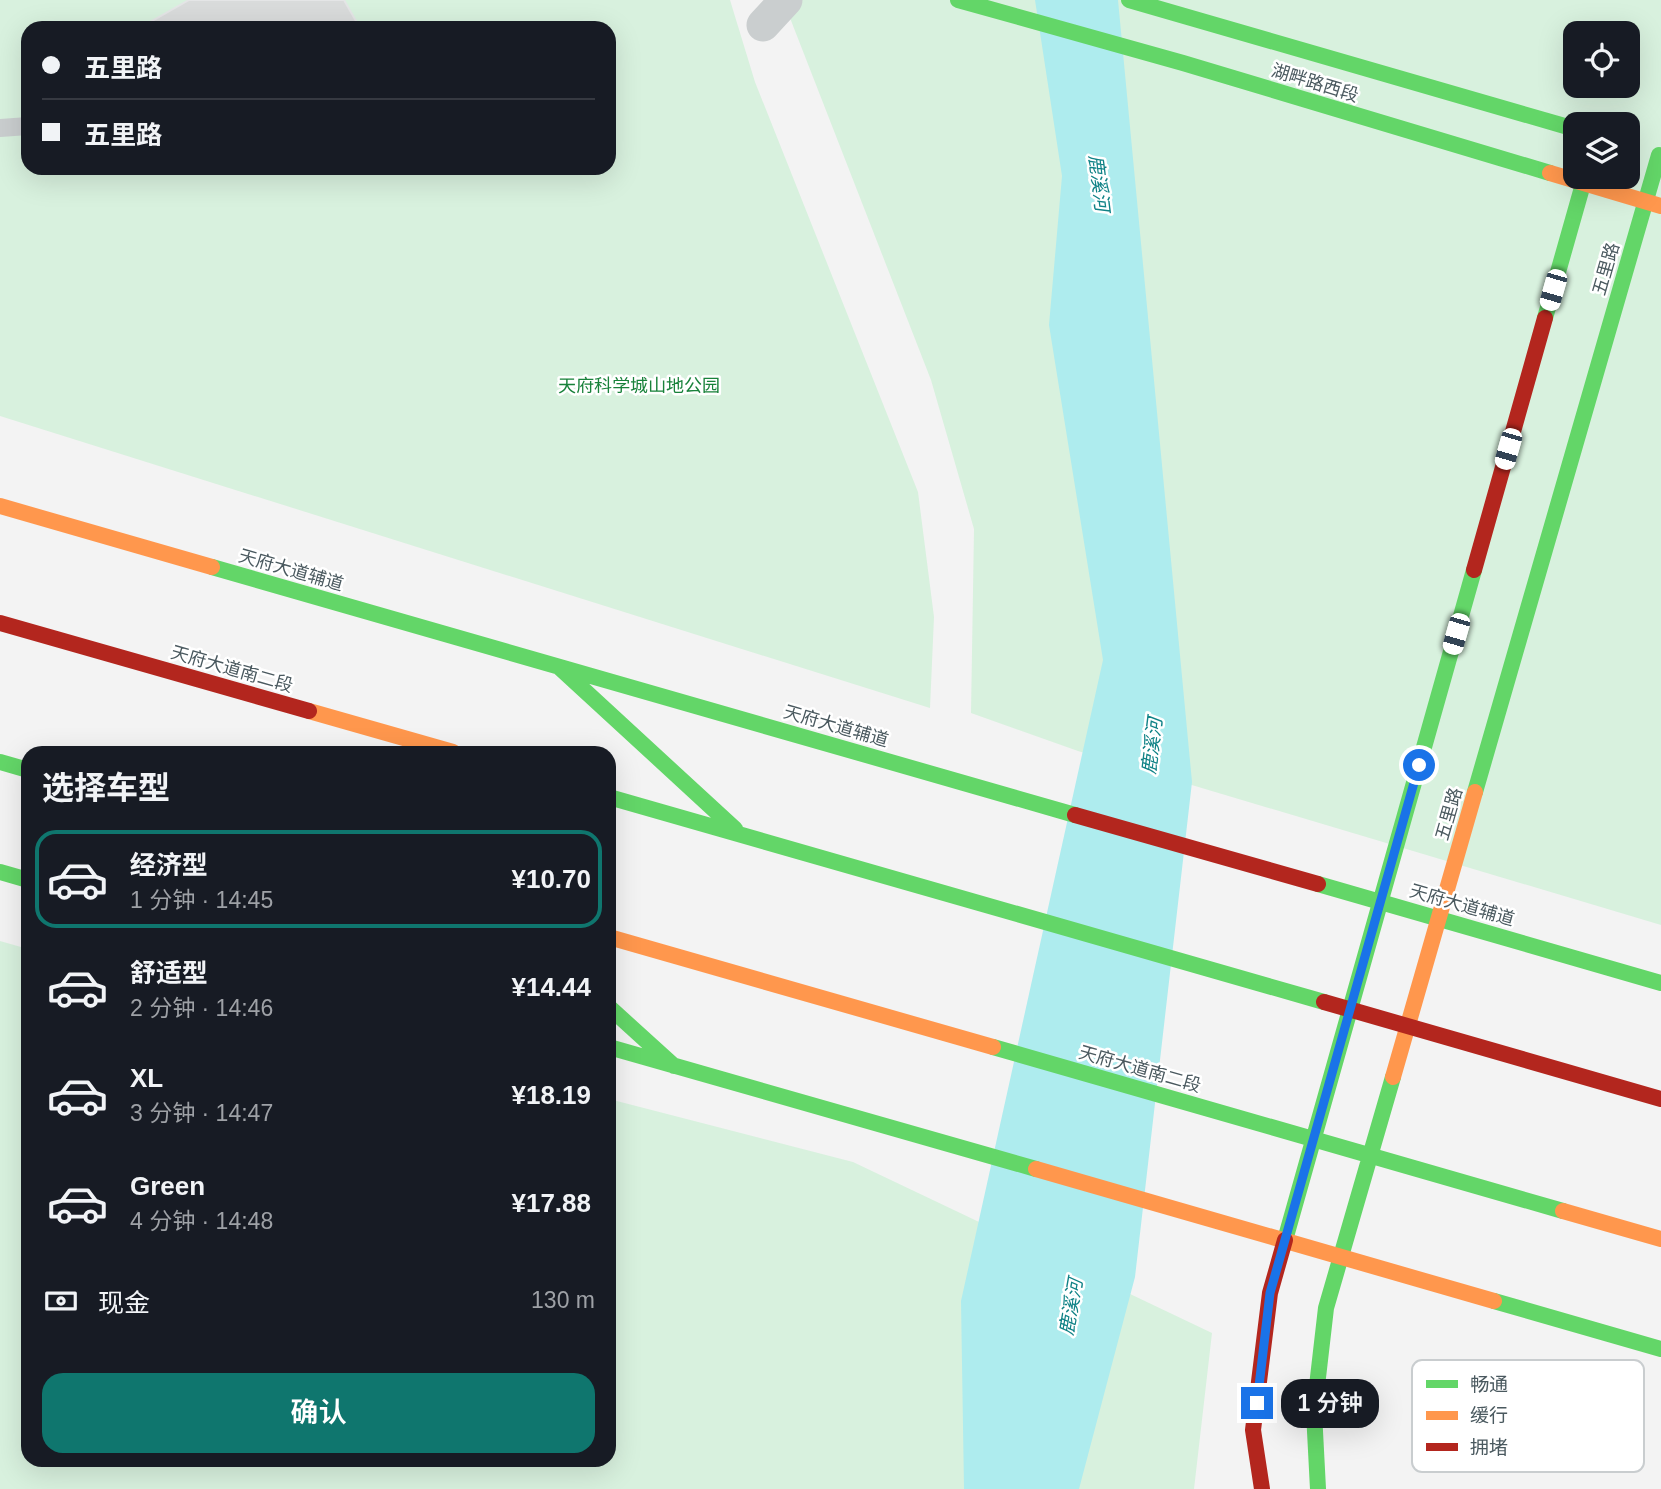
<!DOCTYPE html>
<html lang="zh">
<head>
<meta charset="utf-8">
<style>
	:root { --surface:#171b24; --page:#20242c; --text:#f1f3f6; --muted:#9ea1a6; --line:#363941; --accent:#0f766e }
	body { margin:0; font-family:Arial,"Noto Sans SC",sans-serif; background:var(--page); color:var(--text); height:100vh; display:flex; flex-direction:column; font-size:26px; white-space:nowrap }
	* { box-sizing:border-box; margin:0 }
	p { font-size:23px; color:var(--muted) }
	.icon { flex:none; width:38px; height:38px; fill:none; stroke:currentColor; stroke-width:2; stroke-linecap:round; stroke-linejoin:round }
	.map { position:relative; flex:1; overflow:hidden }
	.panel { position:absolute; left:21px; top:746px; width:595px; height:721px; display:flex; flex-direction:column; background:var(--surface); border-radius:21px; box-shadow:0 7px 28px #0002 }
	.panel>* { flex:none }
	.top-card { position:absolute; left:21px; top:21px; width:595px; height:154px; border-radius:21px; box-shadow:0 7px 28px #0002; display:grid; align-content:center; height:154px; padding:0 21px; background:var(--surface) }
	.tools { position:absolute; left:1563px; top:21px; display:grid; gap:14px }
	.tools a { display:grid; place-items:center; width:77px; height:77px; border-radius:14px; background:var(--surface); box-shadow:0 7px 28px #0002; font-size:35px }
	.end { position:absolute; width:32px; height:32px; margin:-16px; border:9px solid #1a73e8; background:#fff; box-shadow:0 0 0 4px #fff }
	.from { border-radius:50% }
	.bubble { position:absolute; height:49px; border-radius:21px; background:var(--surface); box-shadow:0 7px 28px #0002; font-size:23px; font-weight:600; line-height:49px; text-align:center }
	.car { position:absolute; width:21px; height:42px; margin:-21px -10px; border-radius:9px; box-shadow:0 0 5px 2px #0007; background:linear-gradient(#fff 24%,#345 0 40%,#fff 0 76%,#345 0 86%,#fff 0) }
	.top-card b { display:flex; align-items:center; gap:24px; height:66px; font-size:26px }
	.top-card b+b { border-top:2px solid var(--line) }
	.top-card i { width:18px; height:18px; background:var(--text) }
	ul { padding:0; list-style:none }
	li { display:flex; align-items:center; gap:21px; height:98px; margin:0 14px 10px; padding:0 7px; border:4px solid transparent; border-radius:21px }
	li div { flex:1 }
	li b { display:block; font-size:26px }
	li em { font-style:normal; font-weight:600 }
	li.selected { border-color:var(--accent) }
	li>.icon { width:63px; height:63px; stroke-width:1.5 }
	h2 { padding:0 21px; font-size:32px; line-height:84px }
	.pay { display:flex; align-items:center; gap:18px; height:77px; padding:0 21px; font-size:26px }
	.pay p { margin-inline-start:auto }
	.action { display:flex; gap:14px; margin-top:auto; padding:14px 21px }
	.action a { flex:1; height:80px; border-radius:21px; background:var(--accent); color:#fff; font-size:28px; font-weight:600; line-height:80px; text-align:center }
	.map>svg:first-child { display:block }
	.green { fill:#d8f1de; fill-rule:evenodd }
	.water { fill:#aeecee }
	.building { fill:#d9dbdb; stroke:#e4e5e6; stroke-width:2 }
	.lines { fill:none; stroke-linecap:round; stroke-linejoin:round }
	.lane { stroke:#cacecf; stroke-width:18 }
	.street { stroke:#cacecf; stroke-width:33 }
	.fast { stroke:#63d668; stroke-width:16 }
	.slow { stroke:#ff974d; stroke-width:16 }
	.jam { stroke:#b3261e; stroke-width:16 }
	.route { stroke:#1a73e8; stroke-width:9 }
	.labels { text-anchor:middle; dominant-baseline:central; stroke-width:5; stroke-linejoin:round; paint-order:stroke }
	.street-label { font-size:18px; fill:#4a595f; stroke:#fff }
	.park-label { font-size:18px; fill:#19823b; stroke:#fff }
	.water-label { font-size:19px; font-style:italic; fill:#0f8286; stroke:#fff }
	.key { fill:#fff; stroke:#c9cdcf; stroke-width:2 }
	.key-label { font-size:19px; fill:#4a595f }
</style>
</head>
<body>
<div class="map">
<svg width="1661" height="1489" viewBox="0 0 1661 1489">
	<rect width="100%" height="100%" fill="#f3f3f3"/>
	<path class="green" d="M 0,0 L 730,0 L 755,82 L 918,492 L 934,617 L 930,708 L 0,416 ZM 28,28 L 609,28 L 609,168 L 28,168 Z
		M 792,0 L 1661,0 L 1661,925 L 1078,751 L 971,713 L 974,529 L 931,380 L 790,18 ZM 1575,33 L 1628,33 L 1628,86 L 1575,86 ZM 1575,124 L 1628,124 L 1628,177 L 1575,177 Z
		M 0,941 L 28,949 L 28,1460 L 609,1460 L 609,1099 L 853,1162 L 1212,1333 L 1194,1489 L 0,1489 Z"/>
	<path class="water" d="M 1035,0 L 1118,0 L 1192,782 L 1135,1277 L 1079,1489 L 964,1489 L 961,1301 L 1103,660 L 1049,325 L 1062,176 Z"/>
	<path class="building" d="M 189,0 L 344,0 L 360,28 L 146,28 L 145,25 Z"/>
	<g class="lines">
		<path class="lane" d="M 0,128 L 28,126"/>
		<path class="street" d="M 763,25 L 786,0"/>
		<path class="fast" d="M 958,0 L 1183,63 L 1550,173
			M 1129,0 L 1575,129
			M 1545,318 L 1585,177
			M 212,567 L 1075,815
			M 559,667 L 735,829
			M 0,762 L 28,770
			M 1475,792 L 1659,155
			M 609,797 L 1324,1002
			M 0,872 L 28,880
			M 1318,884 L 1661,983
			M 609,1007 L 674,1066
			M 609,1047 L 1036,1169
			M 993,1047 L 1563,1211
			M 1285,1240 L 1474,570
			M 1494,1301 L 1661,1349
			M 1318,1489 L 1314,1412 L 1326,1308 L 1393,1077"/>
		<path class="slow" d="M 1550,173 L 1661,206
			M 0,506 L 212,567
			M 309,711 L 453,752
			M 609,937 L 993,1047
			M 1393,1077 L 1475,792
			M 1036,1169 L 1494,1301
			M 1563,1211 L 1661,1239"/>
		<path class="jam" d="M 1474,570 L 1545,318
			M 0,623 L 309,711
			M 1075,815 L 1318,884
			M 1324,1002 L 1661,1099
			M 1262,1489 L 1253,1430 L 1270,1293 L 1285,1240"/>
	</g>
	<g class="lines">
		<path class="route" d="M 1257,1403 L 1270,1293 L 1419,765"/>
	</g>
	<g class="labels">
		<g class="street-label">
			<text transform="translate(1315 83) rotate(17)">湖畔路西段</text>
			<text transform="translate(1606 269) rotate(-74)">五里路</text>
			<text transform="translate(291 570) rotate(16)">天府大道辅道</text>
			<text transform="translate(232 669) rotate(16)">天府大道南二段</text>
			<text transform="translate(836 726) rotate(16)">天府大道辅道</text>
			<text transform="translate(1449 814) rotate(-74)">五里路</text>
			<text transform="translate(1462 905) rotate(16)">天府大道辅道</text>
			<text transform="translate(1140 1069) rotate(16)">天府大道南二段</text>
		</g>
		<g class="park-label">
			<text x="639" y="386">天府科学城山地公园</text>
		</g>
		<g class="water-label">
			<text transform="translate(1099 183) rotate(83)">鹿溪河</text>
			<text transform="translate(1152 746) rotate(-83)">鹿溪河</text>
			<text transform="translate(1071 1307) rotate(-80)">鹿溪河</text>
		</g>
	</g>
	<rect x="1412" y="1360" width="232" height="112" rx="10" class="key"/>
	<rect x="1426" y="1380" width="32" height="8" fill="#63d668"/>
	<rect x="1426" y="1411" width="32" height="9" fill="#ff974d"/>
	<rect x="1426" y="1443" width="32" height="8" fill="#b3261e"/>
	<g class="key-label">
		<text x="1470" y="1391">畅通</text>
		<text x="1470" y="1422">缓行</text>
		<text x="1470" y="1454">拥堵</text>
	</g>
</svg>
<div class="tools">
<a><svg class="icon" aria-label="locate" viewBox="0 0 24 24"><circle cx="12" cy="12" r="6"/><path d="M12 2v4M12 18v4M2 12h4M18 12h4"/></svg></a>
<a><svg class="icon" aria-label="layers" viewBox="0 0 24 24"><path d="M12 4l9 5-9 5-9-5zM3 14l9 5 9-5"/></svg></a>
</div>
<i class="end from" style="left:1419px;top:765px"></i>
<i class="end" style="left:1257px;top:1403px"></i>
<div class="bubble" style="left:1281px;top:1379px;width:98px">1 分钟</div>
<i class="car" style="left:1553px;top:290px;rotate:196deg"></i>
<i class="car" style="left:1508px;top:449px;rotate:196deg"></i>
<i class="car" style="left:1456px;top:634px;rotate:196deg"></i>
<div class="top-card">
<b><i class="from"></i>五里路</b>
<b><i></i>五里路</b>
</div>
<section class="panel">
<h2>选择车型</h2>
<ul>
<li class="selected"><svg class="icon" aria-label="car" viewBox="0 0 24 24"><path d="M5 17H2v-5l4-1 3-4h7l3 4 3 1v5h-3M9 17h6M6 11h13"/><circle cx="7" cy="17" r="2"/><circle cx="17" cy="17" r="2"/></svg><div><b>经济型</b><p>1 分钟 · 14:45</p></div><em>¥10.70</em></li>
<li><svg class="icon" aria-label="car" viewBox="0 0 24 24"><path d="M5 17H2v-5l4-1 3-4h7l3 4 3 1v5h-3M9 17h6M6 11h13"/><circle cx="7" cy="17" r="2"/><circle cx="17" cy="17" r="2"/></svg><div><b>舒适型</b><p>2 分钟 · 14:46</p></div><em>¥14.44</em></li>
<li><svg class="icon" aria-label="car" viewBox="0 0 24 24"><path d="M5 17H2v-5l4-1 3-4h7l3 4 3 1v5h-3M9 17h6M6 11h13"/><circle cx="7" cy="17" r="2"/><circle cx="17" cy="17" r="2"/></svg><div><b>XL</b><p>3 分钟 · 14:47</p></div><em>¥18.19</em></li>
<li><svg class="icon" aria-label="car" viewBox="0 0 24 24"><path d="M5 17H2v-5l4-1 3-4h7l3 4 3 1v5h-3M9 17h6M6 11h13"/><circle cx="7" cy="17" r="2"/><circle cx="17" cy="17" r="2"/></svg><div><b>Green</b><p>4 分钟 · 14:48</p></div><em>¥17.88</em></li>
</ul>
<div class="pay"><svg class="icon" aria-label="cash" viewBox="0 0 24 24"><path d="M3 7h18v10H3z"/><circle cx="12" cy="12" r="2"/></svg>现金<p>130 m</p></div>
<div class="action"><a>确认</a></div>
</section>
</div>
</body>
</html>
